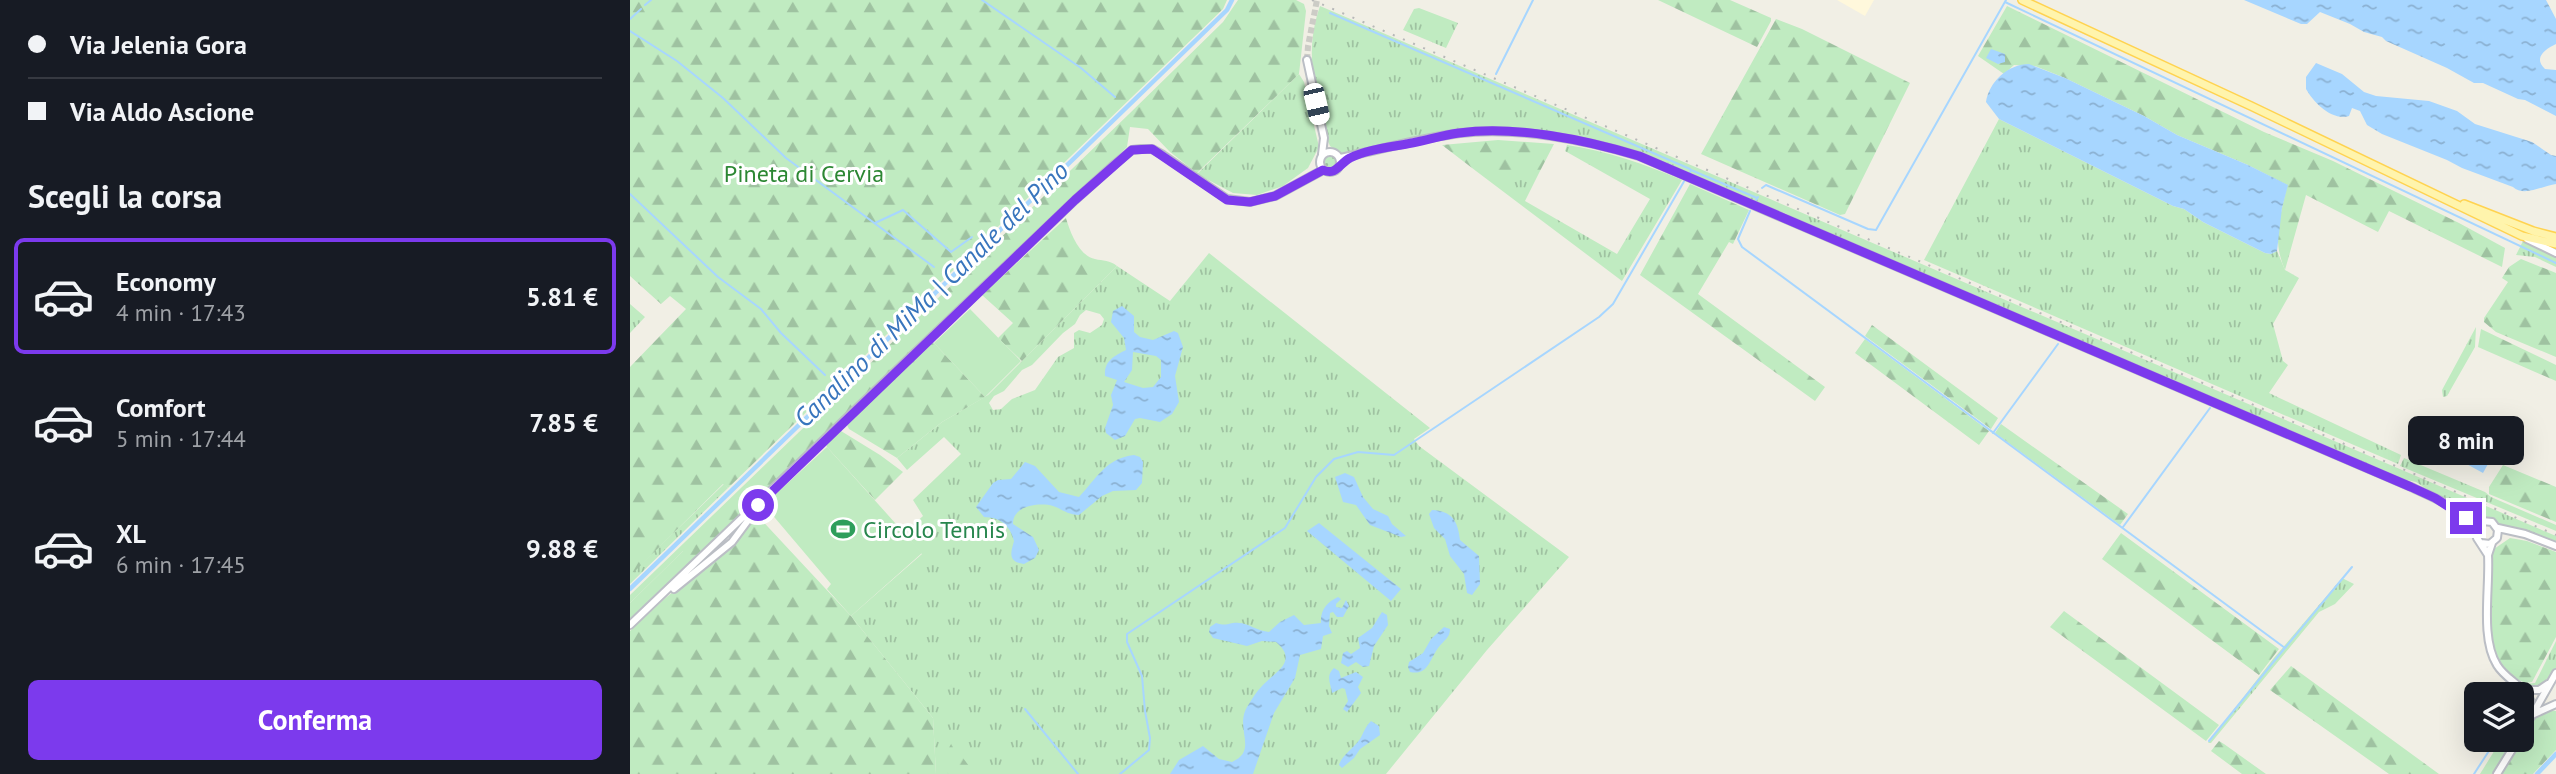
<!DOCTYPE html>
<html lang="it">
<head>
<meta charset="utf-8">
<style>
	:root { --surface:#171b24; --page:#20242c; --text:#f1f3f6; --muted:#9ea1a6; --line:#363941; --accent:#7c3aed }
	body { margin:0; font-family:"PT Sans",sans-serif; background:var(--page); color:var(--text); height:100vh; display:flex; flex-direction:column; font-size:26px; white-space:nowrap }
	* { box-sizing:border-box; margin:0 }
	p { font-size:23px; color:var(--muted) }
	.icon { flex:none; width:38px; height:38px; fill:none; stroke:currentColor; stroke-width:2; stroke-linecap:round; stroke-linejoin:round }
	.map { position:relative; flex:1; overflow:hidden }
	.sheet { display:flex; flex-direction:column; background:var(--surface); width:630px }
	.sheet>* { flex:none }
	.banner { display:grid; align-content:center; height:154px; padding:0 28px; background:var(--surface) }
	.buttons { position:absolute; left:1834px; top:682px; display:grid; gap:14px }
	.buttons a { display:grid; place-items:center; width:70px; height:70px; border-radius:10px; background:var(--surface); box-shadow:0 7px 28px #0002; font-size:35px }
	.end { position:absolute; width:32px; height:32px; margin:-16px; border:9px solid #7c3aed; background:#fff; box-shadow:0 0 0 4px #fff }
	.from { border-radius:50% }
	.bubble { position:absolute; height:49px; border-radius:10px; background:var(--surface); box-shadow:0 7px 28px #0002; font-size:23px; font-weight:600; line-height:49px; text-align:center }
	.car { position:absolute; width:21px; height:42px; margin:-21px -10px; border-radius:9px; box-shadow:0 0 5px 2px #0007; background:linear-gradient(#fff 24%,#345 0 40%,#fff 0 76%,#345 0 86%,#fff 0) }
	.banner b { display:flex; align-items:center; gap:24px; height:66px; font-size:26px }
	.banner b+b { border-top:2px solid var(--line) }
	.banner i { width:18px; height:18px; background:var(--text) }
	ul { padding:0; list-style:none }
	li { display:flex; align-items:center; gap:21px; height:116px; margin:0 14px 10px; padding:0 14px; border:4px solid transparent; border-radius:10px }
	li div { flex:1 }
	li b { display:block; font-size:26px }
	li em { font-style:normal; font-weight:600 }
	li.selected { border-color:var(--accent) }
	li>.icon { width:63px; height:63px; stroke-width:1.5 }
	h2 { padding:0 28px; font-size:32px; line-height:84px }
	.action { display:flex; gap:14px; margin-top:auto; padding:14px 28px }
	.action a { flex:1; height:80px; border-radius:10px; background:var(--accent); color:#fff; font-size:28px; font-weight:600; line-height:80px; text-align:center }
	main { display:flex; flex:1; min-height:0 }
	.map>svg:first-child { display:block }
	.commercial { fill:#fff8dc }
	.grass { fill:url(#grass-tufts); fill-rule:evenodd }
	.forest { fill:url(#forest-firs) }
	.park { fill:#c0ebc1 }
	.garden { fill:url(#garden-dots) }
	.water { fill:url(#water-ripples); fill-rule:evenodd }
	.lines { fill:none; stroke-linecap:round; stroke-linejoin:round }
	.stream { stroke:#a7d6ff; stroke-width:2 }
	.canal { stroke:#a7d6ff; stroke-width:4.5 }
	.secondary-tunnel { stroke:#ccccc6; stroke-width:6; stroke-dasharray:6 3; stroke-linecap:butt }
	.secondary-casing { stroke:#bbbec5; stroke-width:10 }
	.primary-casing { stroke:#ffd350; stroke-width:10 }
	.secondary { stroke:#fff; stroke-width:6 }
	.primary { stroke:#fff4ac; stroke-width:7 }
	.rail { stroke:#b7b8b8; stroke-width:2; stroke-dasharray:2 9; stroke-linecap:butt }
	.route { stroke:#7c3aed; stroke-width:9 }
	.labels { text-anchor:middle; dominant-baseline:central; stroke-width:6; stroke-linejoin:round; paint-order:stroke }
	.park-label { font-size:24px; fill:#2c8733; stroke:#fff }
	.leisure-label { font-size:24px; fill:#27864d; stroke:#fff; text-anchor:start }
	.water-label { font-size:26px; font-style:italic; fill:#3875bd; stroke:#fff }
</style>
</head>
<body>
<main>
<section class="sheet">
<div class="banner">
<b><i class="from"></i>Via Jelenia Gora</b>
<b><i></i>Via Aldo Ascione</b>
</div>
<h2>Scegli la corsa</h2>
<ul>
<li class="selected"><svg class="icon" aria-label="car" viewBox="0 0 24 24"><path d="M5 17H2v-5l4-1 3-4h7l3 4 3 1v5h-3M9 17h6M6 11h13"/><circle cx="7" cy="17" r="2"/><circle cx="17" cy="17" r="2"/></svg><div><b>Economy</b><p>4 min · 17:43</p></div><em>5.81 €</em></li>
<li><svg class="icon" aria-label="car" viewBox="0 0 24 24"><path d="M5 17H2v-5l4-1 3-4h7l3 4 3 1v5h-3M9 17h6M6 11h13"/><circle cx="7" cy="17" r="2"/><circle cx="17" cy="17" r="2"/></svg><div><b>Comfort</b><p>5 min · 17:44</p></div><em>7.85 €</em></li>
<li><svg class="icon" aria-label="car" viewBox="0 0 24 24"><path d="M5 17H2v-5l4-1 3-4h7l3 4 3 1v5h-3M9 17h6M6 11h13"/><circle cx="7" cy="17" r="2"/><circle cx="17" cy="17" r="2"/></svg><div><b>XL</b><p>6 min · 17:45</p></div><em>9.88 €</em></li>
</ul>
<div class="action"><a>Conferma</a></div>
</section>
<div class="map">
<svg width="1926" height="774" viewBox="0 0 1926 774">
	<defs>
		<pattern id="grass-tufts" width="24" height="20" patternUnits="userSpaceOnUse" patternTransform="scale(1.75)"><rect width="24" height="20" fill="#c0ebc1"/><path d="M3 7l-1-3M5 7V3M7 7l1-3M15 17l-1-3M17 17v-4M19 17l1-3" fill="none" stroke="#9fc2a1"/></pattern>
		<pattern id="forest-firs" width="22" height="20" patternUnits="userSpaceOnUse" patternTransform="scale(1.75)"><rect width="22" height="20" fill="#c0ebc1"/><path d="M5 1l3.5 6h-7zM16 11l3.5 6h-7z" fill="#9fc2a1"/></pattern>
		<pattern id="garden-dots" width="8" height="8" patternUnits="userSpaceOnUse" patternTransform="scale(1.75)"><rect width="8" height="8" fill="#c0ebc1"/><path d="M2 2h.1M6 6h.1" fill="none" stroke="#9fc2a1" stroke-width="1.8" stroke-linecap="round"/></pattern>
		<pattern id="water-ripples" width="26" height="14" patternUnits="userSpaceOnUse" patternTransform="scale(1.75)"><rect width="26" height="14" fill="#a7d6ff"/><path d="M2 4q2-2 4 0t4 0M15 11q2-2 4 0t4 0" fill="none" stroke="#8bb1d2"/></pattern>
	</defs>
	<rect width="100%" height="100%" fill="#f1efe5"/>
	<path class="commercial" d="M 1207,0 L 1244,0 L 1235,16 Z"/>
	<path class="grass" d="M 690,6 L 1926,536 L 1926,543 L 1895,531 L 1870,527 L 1864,521 L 1841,517 L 1786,482 L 1767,478 L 1559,389 L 1540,378 L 1524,374 L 1171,222 L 1155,213 L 1138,208 L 996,149 L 928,133 L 900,130 L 830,131 L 711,154 L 700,146 L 697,139 C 686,92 673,55 690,6 Z
		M 789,8 L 828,23 L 816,48 L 773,30 L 784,9 Z
		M 669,74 L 674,82 L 689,147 L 678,168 L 653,186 L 627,195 L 603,193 L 567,174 Z
		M 1369,119 L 1543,206 L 1554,209 L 1573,222 L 1635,253 L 1641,254 L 1647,251 L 1655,270 L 1669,278 L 1643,324 L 1653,361 L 1658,365 L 1639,393 L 1771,455 L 1768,464 L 1294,260 Z
		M 937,145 C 977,151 1015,164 1052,180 L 992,281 L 846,171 L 910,171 L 895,201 L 987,254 L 1020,199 L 935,151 Z
		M 1893,241 L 1926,256 L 1926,267 L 1905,257 L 1886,255 Z
		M 579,253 L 800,428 L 784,439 L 789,446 L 939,557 L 857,650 L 756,774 L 306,774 L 303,718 L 221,616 L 292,554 L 274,533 L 293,516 L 283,500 L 331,454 L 314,437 L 277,470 L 267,458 L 312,422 L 358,395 L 487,266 L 540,301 ZM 456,310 L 470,314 L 474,319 L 472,325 L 460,333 L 449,330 L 444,333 L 444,348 L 428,357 L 405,390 L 382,399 L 371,409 L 363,410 L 359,403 L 364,396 L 374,391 L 392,370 L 402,365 L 433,333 L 445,324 L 450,315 Z
		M 0,304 L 15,317 L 0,333 Z
		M 1846,327 L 1845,347 L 1817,396 L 1813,397 L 1812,390 Z
		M 1774,458 L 1855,492 L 1861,497 L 1926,525 L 1926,531 L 1770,466 Z
		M 94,484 L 98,488 L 0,584 L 0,575 Z
		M 1712,578 L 1724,584 L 1705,604 L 1689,612 L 1581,743 L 1578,743 L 1643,659 Z
		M 1926,641 L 1926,678 L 1920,675 L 1910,688 L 1892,686 L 1887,682 L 1893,684 L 1905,683 Z
		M 1871,740 L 1883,740 L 1863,774 L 1850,774 Z"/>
	<path class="forest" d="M 0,0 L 597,0 L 593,9 L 98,488 L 93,484 L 0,576 L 0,367 L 56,309 L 40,296 L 31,304 L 0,276 Z
		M 608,0 L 666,0 L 674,4 L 676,11 L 669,74 L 567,173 L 540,152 L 518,129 L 500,127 L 497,147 L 65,561 L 53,551 L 0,603 L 0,595 L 499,114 L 593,22 Z
		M 1028,0 L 1100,0 L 1141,18 L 1141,21 L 1127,47 Z
		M 1377,6 L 1634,132 L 1703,161 L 1829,223 L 1875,248 L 1872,267 L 1759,211 L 1748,232 L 1676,195 L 1655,270 C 1641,238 1651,217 1657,185 L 1618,165 L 1547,135 L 1514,116 L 1435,78 L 1405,66 L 1384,65 L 1374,74 L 1348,56 Z
		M 1146,19 L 1172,29 L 1280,83 L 1215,214 L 1210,215 L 1071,154 Z
		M 868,140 L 924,144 L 910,171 L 846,171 L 812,145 Z
		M 1060,184 L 1119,210 L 1103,244 L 1099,242 L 1068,294 L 1195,387 L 1185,401 L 1010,275 Z
		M 436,218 C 440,232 449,256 465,259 C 473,261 480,260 487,266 L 392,361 L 368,338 L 383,323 L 352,295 Z
		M 1891,259 L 1926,273 L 1926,357 L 1866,332 L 1854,322 L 1854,318 L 1878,282 L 1872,278 L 1879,267 Z
		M 1242,325 L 1368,418 L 1361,429 L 1235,336 Z
		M 1851,329 L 1926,365 L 1926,381 L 1848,347 Z
		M 1235,339 L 1359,431 L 1349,445 L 1225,353 Z
		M 302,341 L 355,397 L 312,422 L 267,458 L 219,429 L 216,423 Z
		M 1371,424 L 1498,514 L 1490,525 L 1365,433 Z
		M 211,431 L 250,455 L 273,472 L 245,500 L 197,447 L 196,444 Z
		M 1873,465 L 1926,487 L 1926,522 L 1859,494 L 1859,487 Z
		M 126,514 L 221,616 L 303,718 L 306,774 L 0,774 L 0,631 L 33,600 L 104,543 Z
		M 1491,533 L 1649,649 L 1629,675 L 1472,559 Z
		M 1880,538 L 1897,541 L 1926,552 L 1926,637 L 1902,682 L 1895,683 L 1887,679 L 1885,681 C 1856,654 1860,631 1862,595 C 1862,580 1861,566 1861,551 Z
		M 1434,611 L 1589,725 L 1576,741 L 1420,627 Z
		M 1661,666 L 1809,774 L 1759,774 L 1640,690 Z
		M 1918,710 L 1926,711 L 1926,750 L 1903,774 L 1872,774 L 1905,717 L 1908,714 Z
		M 325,737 L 332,739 L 333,758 L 345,774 L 318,774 L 316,753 Z
		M 1589,741 L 1594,744 L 1636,774 L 1612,774 L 1581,751 Z"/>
	<path class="park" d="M 340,309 L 391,361 L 355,397 L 302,341 L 304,343 Z
		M 197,447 L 292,553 L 221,616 L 197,589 L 201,584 L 134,505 Z
		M 54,550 L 65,561 L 0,622 L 0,603 Z"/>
	<path class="garden" d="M691 162a8 8 0 1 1 16 0a8 8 0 1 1-16 0Z"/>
	<path class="water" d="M 1614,0 L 1916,0 L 1926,19 L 1926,44 C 1915,49 1903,58 1915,69 L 1926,70 L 1926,116 L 1895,100 L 1888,99 L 1853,83 L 1844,83 L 1817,68 L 1756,41 L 1752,37 L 1734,32 L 1720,24 L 1690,12 L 1677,24 L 1671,24 Z
		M 1361,49 L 1375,54 L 1375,62 L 1368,64 L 1356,58 Z
		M 1686,63 L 1712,74 L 1734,92 L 1746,96 L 1799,101 L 1827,111 L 1845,124 L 1902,142 L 1921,155 L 1926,156 L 1926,184 C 1912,186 1894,197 1883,187 L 1832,168 L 1817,160 L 1752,134 L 1737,125 L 1730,111 L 1722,108 L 1719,116 C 1702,121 1684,103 1676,89 L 1676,77 Z
		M 1399,64 L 1435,78 L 1514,116 L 1547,135 L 1618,165 L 1658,185 L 1652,208 L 1647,251 L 1641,254 L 1635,253 L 1573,222 L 1554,209 L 1543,206 L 1369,119 L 1356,102 C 1359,82 1378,64 1399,64 Z
		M 492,306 L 504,316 L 504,332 L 510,337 L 523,340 L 544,331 L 548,333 L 553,347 L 545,376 L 549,402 L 542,414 L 530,422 L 510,418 L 505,419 L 495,436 L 485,440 L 476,433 L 475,428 L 483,405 L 481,395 L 487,380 L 475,376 C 474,361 484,356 496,350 L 494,338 L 481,322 L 483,311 ZM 503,352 L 526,356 L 531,360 L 531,377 L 523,387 L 513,388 L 494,382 L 502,370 Z
		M 1826,424 L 1868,446 L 1853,473 L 1811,450 Z
		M 504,455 L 510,457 L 513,462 L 512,483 L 506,490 L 483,491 L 472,496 L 449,515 C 438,515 432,509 423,506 C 409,502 382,506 383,524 L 403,537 L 409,550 L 405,558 L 394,564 C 377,562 381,552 384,541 C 380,525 370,517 354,517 L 346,507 L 363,483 L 368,480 L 381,479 L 395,462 L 405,466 L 429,492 L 449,497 C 466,479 476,458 504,455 Z
		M 715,473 L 724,477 L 733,497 L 743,509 L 758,516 L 762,524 L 776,536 L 771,537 L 740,525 L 726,505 L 713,502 L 705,477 Z
		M 802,510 C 822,511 828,521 830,540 L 849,556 L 850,584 L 842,595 L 837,593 L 834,574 L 820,556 L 815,539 L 804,528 L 799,514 Z
		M 689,523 L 771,589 L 761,601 L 677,531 Z
		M 708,597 L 711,599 L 706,604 L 706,607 L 712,608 L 716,600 L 719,606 L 713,617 L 707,617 L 703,612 L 700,613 L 699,626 L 702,633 L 693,636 L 691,649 L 670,655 L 665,678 L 644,713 L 623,774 L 540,774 L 549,760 L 573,746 L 589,759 L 602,762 C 630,750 602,727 619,704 C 623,697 627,691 632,686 C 643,673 670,662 646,642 L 632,641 L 617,646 L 583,638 L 579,632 L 580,627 L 586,623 C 598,627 599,622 609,623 C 617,623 628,631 639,632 L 650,622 L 664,615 L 674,625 L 691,623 C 690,610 697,602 708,597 Z
		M 752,612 L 757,615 L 758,625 L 744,646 L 739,666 L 733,667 L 726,662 L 718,667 L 711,663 L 713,653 L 717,651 L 721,654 L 730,648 L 728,638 L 742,628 Z
		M 814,627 L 820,629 C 820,638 814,640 808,648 C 800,659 798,676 780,672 L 778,667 L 779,662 L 793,653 L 801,639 Z
		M 704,668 L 709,671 L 711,678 L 726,672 L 733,677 L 728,687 L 731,693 L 717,712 L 713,709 L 718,701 L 715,689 L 712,688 L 702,693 C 701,684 695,676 704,668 Z
		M 741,721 L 749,726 L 750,735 L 730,749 L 724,758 L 712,768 L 709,765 C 712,755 724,748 730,739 C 734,732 735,727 741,721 Z"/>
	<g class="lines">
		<path class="stream" d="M 352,0 L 451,68 L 485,97
			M 1375,2 L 1926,263
			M 15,5 L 21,0
			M 700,13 L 1060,169
			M 0,19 L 11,9
			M 0,31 L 47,61 L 93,98 L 156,158 L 304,267
			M 866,74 L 903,0
			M 1059,174 L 1061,170 L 1127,198
			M 1132,188 L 1136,185 L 1238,229 L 1246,230 L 1376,0
			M 0,194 L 88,277 L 131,309 L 151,333 L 195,375
			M 1126,200 L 1128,197
			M 1120,211 L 1108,239 L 1112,247 L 1655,648 L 1722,567
			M 245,223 L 273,210 L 321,252 L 342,237
			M 1363,433 L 1428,344
			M 1493,527 L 1580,408
			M 395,709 L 448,774
			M 1579,741 L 1654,649
			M 490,774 L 519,750 L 520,738 L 515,711 L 512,676 L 497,642 L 497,634 L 655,528 L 686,477 L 704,459 L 728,452 L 764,455 L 969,317 L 983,304 L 1056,178
			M 1844,774 L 1866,740"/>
		<path class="canal" d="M 0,589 L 597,10 L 602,0
			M 1907,774 L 1926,754"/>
		<path class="secondary-tunnel" d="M 677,60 L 678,46 L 687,0"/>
		<g class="secondary-casing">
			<path id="secondary" d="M 677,60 L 694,138 L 692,154
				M690 162a10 10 0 1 1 20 0a10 10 0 1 1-20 0Z
				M 710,158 C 750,150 790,138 830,133 C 886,126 956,140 1009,156 L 1781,487 C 1802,497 1833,508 1845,530
				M 1897,239 L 1926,253
				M 1868,528 L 1895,534 L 1926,546
				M 1851,543 L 1860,544 L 1867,538 L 1868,530 L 1862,522 L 1852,521 L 1845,531 L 1847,538 L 1858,555
				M 1862,543 L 1858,555 C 1860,588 1850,638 1867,665 C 1876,680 1895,686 1901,702 L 1893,731
				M 44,589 L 102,542 L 128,507
				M 0,625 L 445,200 L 485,164 L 502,150 L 511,149 L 522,149 L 533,155 L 597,199 L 620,202 L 645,196 L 693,170
				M 1894,690 L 1909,690 L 1918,684
				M 1904,714 L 1926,704
				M 1901,717 L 1926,673
				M 1867,774 L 1888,740"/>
		</g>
		<g class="primary-casing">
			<path id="primary" d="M 1392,0 L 1621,106 L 1892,236 L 1926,244
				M 1834,204 L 1903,231 L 1926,237"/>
		</g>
		<use href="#secondary" class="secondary"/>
		<use href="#primary" class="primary"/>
		<path class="rail" d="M 682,0 L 1926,535"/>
	</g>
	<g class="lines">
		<path class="route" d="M 128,505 L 445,200 L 502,150 L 522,149 L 597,200 L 620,202 L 645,196 L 693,170 C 706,176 709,164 720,158 C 738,149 762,147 782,143 C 798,140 813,135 829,133 C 885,125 956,140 1009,156 L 1781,487 L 1805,498 L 1836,518"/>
	</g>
	<defs>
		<g id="stadium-bare" transform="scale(1.89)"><path d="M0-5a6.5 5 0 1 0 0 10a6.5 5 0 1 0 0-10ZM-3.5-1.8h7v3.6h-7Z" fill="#2e9e5b" stroke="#fff" stroke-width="2.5" paint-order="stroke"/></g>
	</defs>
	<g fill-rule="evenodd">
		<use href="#stadium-bare" x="213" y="529"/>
	</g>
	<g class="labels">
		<g class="park-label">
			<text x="174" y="173">Pineta di Cervia</text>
		</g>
		<g class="leisure-label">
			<text x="233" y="529">Circolo Tennis</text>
		</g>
		<g class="water-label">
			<text transform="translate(301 294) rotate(-44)">Canalino di MiMa | Canale del Pino</text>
		</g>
	</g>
</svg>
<div class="buttons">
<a><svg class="icon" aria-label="layers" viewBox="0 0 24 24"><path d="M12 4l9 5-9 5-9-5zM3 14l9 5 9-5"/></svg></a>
</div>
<i class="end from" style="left:128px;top:505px"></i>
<i class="end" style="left:1836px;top:518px"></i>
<div class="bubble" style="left:1778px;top:416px;width:116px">8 min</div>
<i class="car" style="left:686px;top:104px;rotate:167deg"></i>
</div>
</main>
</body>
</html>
